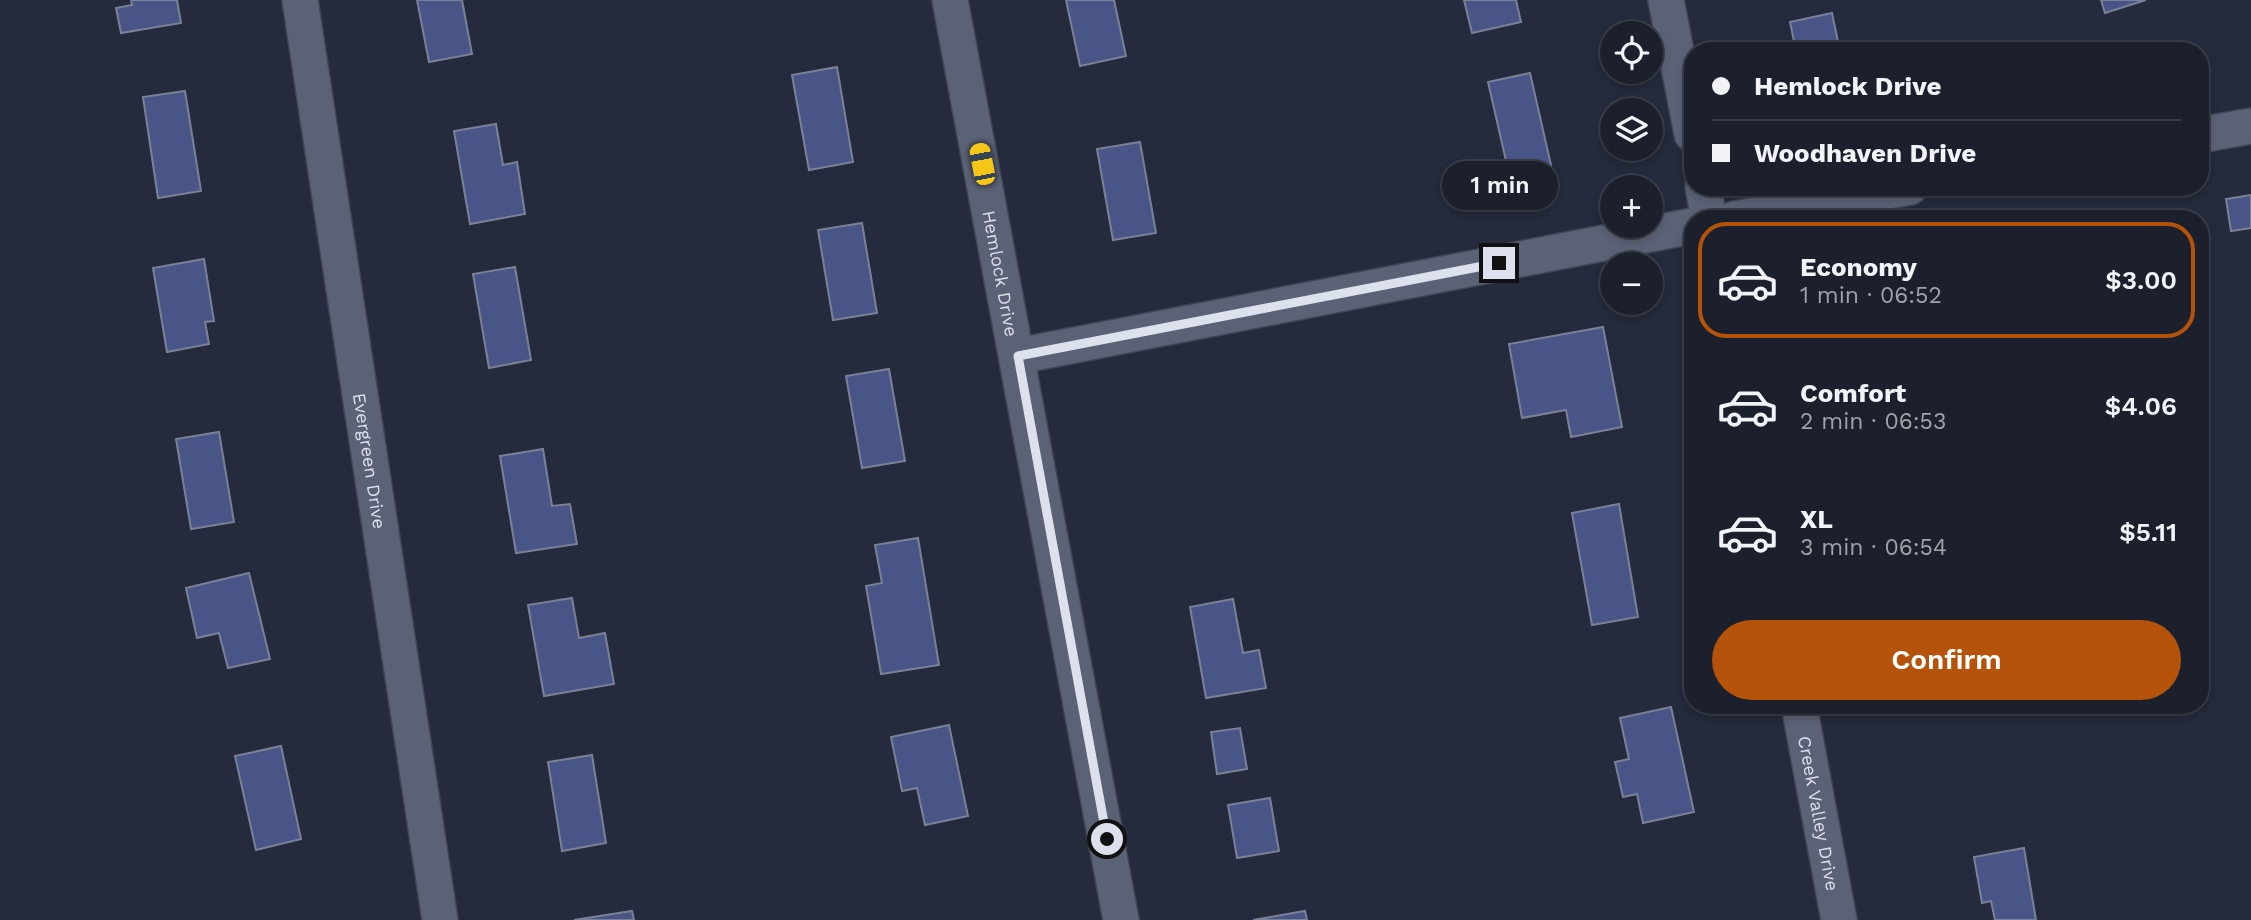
<!DOCTYPE html>
<html lang="en">
<head>
<meta charset="utf-8">
<style>
	:root { --surface:#1c202d; --page:#292d39; --text:#f1f3f6; --muted:#a0a3aa; --line:#3a3e49; --accent:#b45309 }
	body { margin:0; font-family:"Work Sans",sans-serif; background:var(--page); color:var(--text); height:100vh; display:flex; flex-direction:column; font-size:26px; white-space:nowrap }
	* { box-sizing:border-box; margin:0 }
	p { font-size:23px; color:var(--muted) }
	.icon { flex:none; width:38px; height:38px; fill:none; stroke:currentColor; stroke-width:2; stroke-linecap:round; stroke-linejoin:round }
	.map { position:relative; flex:1; overflow:hidden }
	.panel { position:absolute; left:1684px; top:210px; width:525px; height:504px; display:flex; flex-direction:column; background:var(--surface); border-radius:28px; box-shadow:0 4px 10px #0003,0 0 0 2px var(--line) }
	.panel>* { flex:none }
	.banner { position:absolute; left:1684px; top:42px; width:525px; height:154px; border-radius:28px; box-shadow:0 4px 10px #0003,0 0 0 2px var(--line); display:grid; align-content:center; height:154px; padding:0 28px; background:var(--surface) }
	.controls { position:absolute; left:1600px; top:21px; display:grid; gap:14px }
	.controls a { display:grid; place-items:center; width:63px; height:63px; border-radius:50%; background:var(--surface); box-shadow:0 4px 10px #0003,0 0 0 2px var(--line); font-size:35px }
	.end { position:absolute; width:32px; height:32px; margin:-16px; border:9px solid #dde1ed; background:#111; box-shadow:0 0 0 4px #111 }
	.from { border-radius:50% }
	.bubble { position:absolute; height:49px; border-radius:24px; background:var(--surface); box-shadow:0 4px 10px #0003,0 0 0 2px var(--line); font-size:23px; font-weight:600; line-height:49px; text-align:center }
	.car { position:absolute; width:21px; height:42px; margin:-21px -10px; border-radius:9px; box-shadow:0 0 5px 2px #0007; background:linear-gradient(#f5c518 24%,#345 0 40%,#f5c518 0 76%,#345 0 86%,#f5c518 0) }
	.banner b { display:flex; align-items:center; gap:24px; height:66px; font-size:26px }
	.banner b+b { border-top:2px solid var(--line) }
	.banner i { width:18px; height:18px; background:var(--text) }
	ul { padding:12px 0 0; list-style:none }
	li { display:flex; align-items:center; gap:21px; height:116px; margin:0 14px 10px; padding:0 14px; border:4px solid transparent; border-radius:28px }
	li div { flex:1 }
	li b { display:block; font-size:26px }
	li em { font-style:normal; font-weight:600 }
	li.selected { border-color:var(--accent) }
	li>.icon { width:63px; height:63px; stroke-width:1.5 }
	.cta { display:flex; gap:14px; margin-top:auto; padding:14px 28px }
	.cta a { flex:1; height:80px; border-radius:42px; background:var(--accent); color:#fff; font-size:28px; font-weight:600; line-height:80px; text-align:center }
	.map>svg:first-child { display:block }
	.building { fill:#495587; stroke:#7a8096; stroke-width:2 }
	.lines { fill:none; stroke-linecap:round; stroke-linejoin:round }
	.minor-casing { stroke:#404453; stroke-width:38 }
	.minor { stroke:#5c6276; stroke-width:35 }
	.route { stroke:#dde1ed; stroke-width:9 }
	.labels { text-anchor:middle; dominant-baseline:central; stroke-width:7; stroke-linejoin:round; paint-order:stroke }
	.street-label { font-size:18px; fill:#dde1ed; stroke:#11131b }
</style>
</head>
<body>
<div class="map">
<svg width="2251" height="920" viewBox="0 0 2251 920">
	<rect width="100%" height="100%" fill="#252a3c"/>
	<path class="building" d="M 131,0 L 177,0 L 181,23 L 121,33 L 116,8 L 132,5 Z
		M 417,0 L 462,0 L 472,54 L 429,62 Z
		M 1066,0 L 1114,0 L 1126,56 L 1080,66 Z
		M 1464,0 L 1516,0 L 1521,22 L 1472,33 Z
		M 2101,0 L 2146,0 L 2105,13 Z
		M 1832,13 L 1840,51 L 1796,51 L 1790,22 Z
		M 837,67 L 853,162 L 809,170 L 792,75 Z
		M 1530,73 L 1551,165 L 1509,174 L 1488,82 Z
		M 185,91 L 201,191 L 158,198 L 143,97 Z
		M 496,124 L 503,165 L 517,162 L 525,214 L 470,224 L 454,131 Z
		M 1140,142 L 1156,233 L 1113,240 L 1097,149 Z
		M 2251,195 L 2251,228 L 2231,231 L 2226,199 Z
		M 862,223 L 877,313 L 833,320 L 818,230 Z
		M 204,259 L 214,321 L 205,322 L 209,344 L 167,352 L 153,268 Z
		M 515,267 L 531,360 L 489,368 L 473,274 Z
		M 1603,327 L 1622,427 L 1571,437 L 1566,410 L 1522,418 L 1509,344 Z
		M 889,369 L 905,461 L 862,468 L 846,376 Z
		M 219,432 L 234,522 L 191,529 L 176,439 Z
		M 543,449 L 552,506 L 570,504 L 577,544 L 516,553 L 500,456 Z
		M 1619,504 L 1638,617 L 1592,625 L 1572,513 Z
		M 918,538 L 939,665 L 881,674 L 866,586 L 882,583 L 875,545 Z
		M 249,573 L 270,659 L 228,668 L 219,633 L 197,638 L 186,588 Z
		M 572,598 L 579,638 L 605,633 L 614,684 L 544,696 L 528,605 Z
		M 1233,599 L 1243,653 L 1259,650 L 1266,688 L 1206,698 L 1190,607 Z
		M 1671,707 L 1694,812 L 1643,823 L 1637,794 L 1623,797 L 1615,762 L 1629,759 L 1620,718 Z
		M 949,725 L 968,816 L 925,825 L 917,788 L 902,791 L 891,737 Z
		M 1240,728 L 1247,769 L 1217,774 L 1211,732 Z
		M 281,746 L 301,839 L 256,850 L 235,756 Z
		M 592,755 L 606,843 L 562,851 L 548,762 Z
		M 1270,798 L 1279,851 L 1237,858 L 1228,805 Z
		M 2024,848 L 2036,920 L 1995,920 L 1991,901 L 1982,903 L 1974,857 Z
		M 632,911 L 634,920 L 574,920 Z
		M 1305,911 L 1307,920 L 1253,920 Z"/>
	<g class="lines">
		<g class="minor-casing">
			<g id="minor">
				<path id="s1" d="M 300,0 L 440,920"/>
				<path id="s2" d="M 950,0 L 1121,920"/>
				<path d="M 1666,0 L 1692,134"/>
				<path d="M 2200,135 L 2251,126"/>
				<path d="M 1703,187 L 1709,219"/>
				<path d="M 1734,219 L 1910,187"/>
				<path d="M 1018,356 L 1692,226"/>
				<path id="s3" d="M 1799,705 L 1839,920"/>
			</g>
		</g>
		<use href="#minor" class="minor"/>
	</g>
	<g class="lines">
		<path class="route" d="M 1107,839 L 1018,356 L 1499,263"/>
	</g>
	<g class="labels">
		<g class="street-label">
			<text stroke="none"><textPath href="#s2" startOffset="278">Hemlock Drive</textPath></text>
			<text stroke="none"><textPath href="#s1" startOffset="466">Evergreen Drive</textPath></text>
			<text stroke="none"><textPath href="#s3" startOffset="110">Creek Valley Drive</textPath></text>
		</g>
	</g>
</svg>
<div class="controls">
<a><svg class="icon" aria-label="locate" viewBox="0 0 24 24"><circle cx="12" cy="12" r="6"/><path d="M12 2v4M12 18v4M2 12h4M18 12h4"/></svg></a>
<a><svg class="icon" aria-label="layers" viewBox="0 0 24 24"><path d="M12 4l9 5-9 5-9-5zM3 14l9 5 9-5"/></svg></a>
<a>+</a>
<a>−</a>
</div>
<i class="end from" style="left:1107px;top:839px"></i>
<i class="end" style="left:1499px;top:263px"></i>
<div class="bubble" style="left:1442px;top:161px;width:116px">1 min</div>
<i class="car" style="left:982px;top:164px;rotate:349deg"></i>
<div class="banner">
<b><i class="from"></i>Hemlock Drive</b>
<b><i></i>Woodhaven Drive</b>
</div>
<section class="panel">
<ul>
<li class="selected"><svg class="icon" aria-label="car" viewBox="0 0 24 24"><path d="M5 17H2v-5l4-1 3-4h7l3 4 3 1v5h-3M9 17h6M6 11h13"/><circle cx="7" cy="17" r="2"/><circle cx="17" cy="17" r="2"/></svg><div><b>Economy</b><p>1 min · 06:52</p></div><em>$3.00</em></li>
<li><svg class="icon" aria-label="car" viewBox="0 0 24 24"><path d="M5 17H2v-5l4-1 3-4h7l3 4 3 1v5h-3M9 17h6M6 11h13"/><circle cx="7" cy="17" r="2"/><circle cx="17" cy="17" r="2"/></svg><div><b>Comfort</b><p>2 min · 06:53</p></div><em>$4.06</em></li>
<li><svg class="icon" aria-label="car" viewBox="0 0 24 24"><path d="M5 17H2v-5l4-1 3-4h7l3 4 3 1v5h-3M9 17h6M6 11h13"/><circle cx="7" cy="17" r="2"/><circle cx="17" cy="17" r="2"/></svg><div><b>XL</b><p>3 min · 06:54</p></div><em>$5.11</em></li>
</ul>
<div class="cta"><a>Confirm</a></div>
</section>
</div>
</body>
</html>
